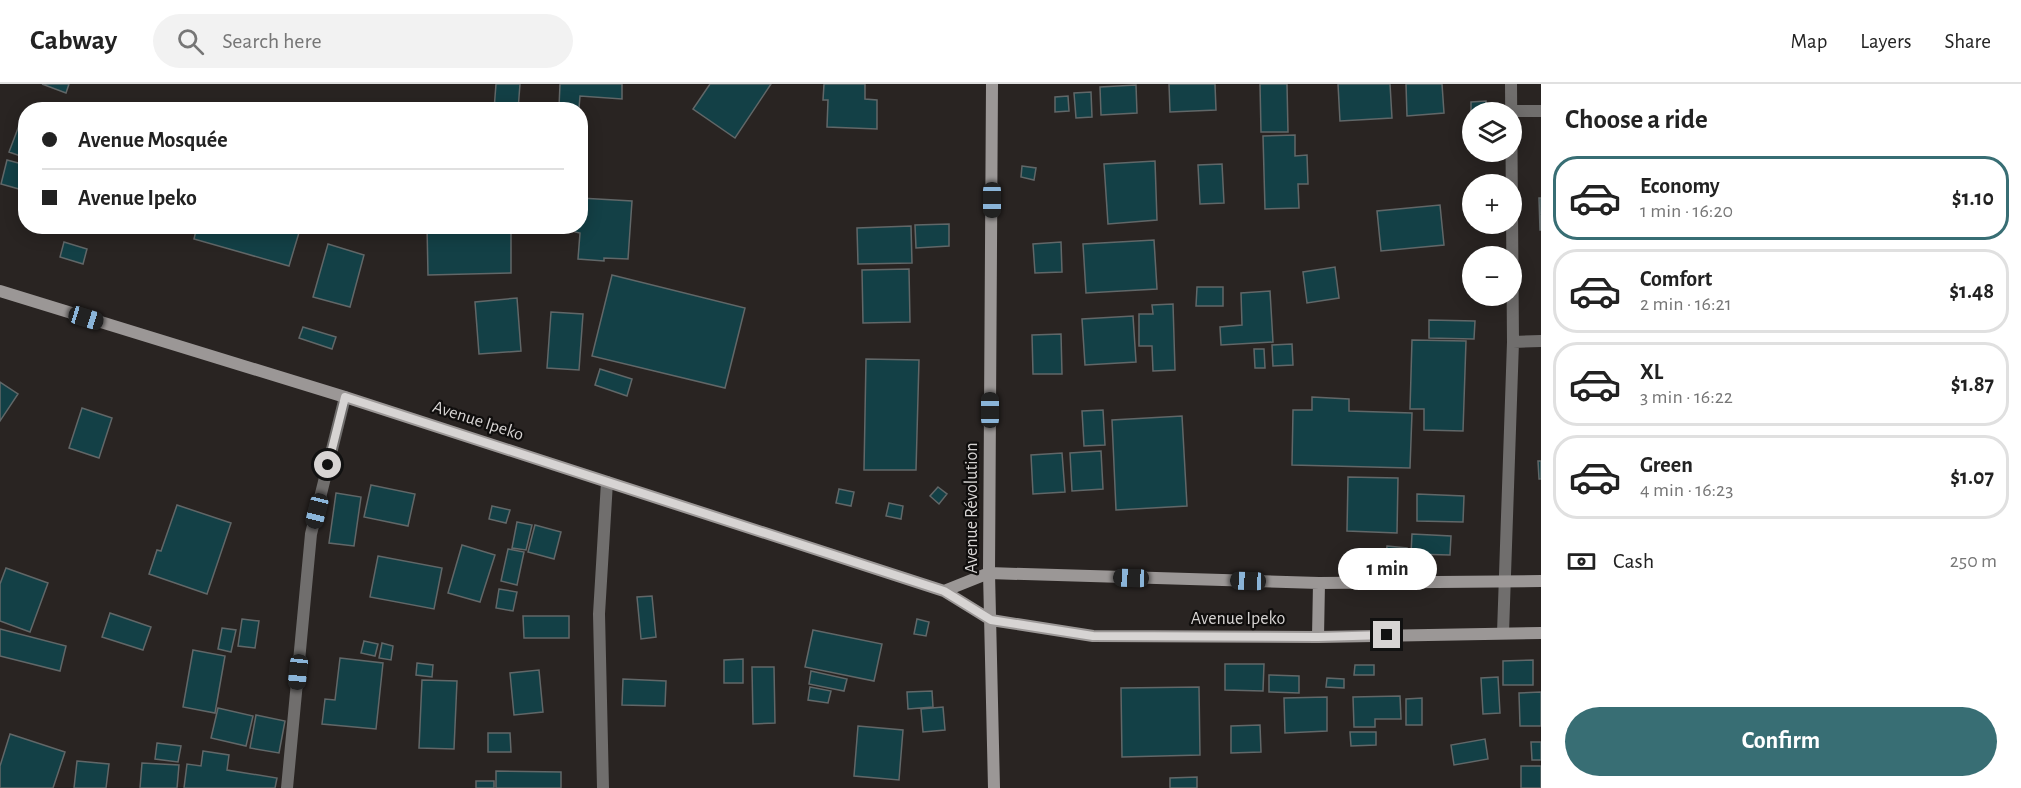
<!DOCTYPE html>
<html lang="en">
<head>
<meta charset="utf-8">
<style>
	:root { --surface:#fff; --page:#f2f2f2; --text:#222; --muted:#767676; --line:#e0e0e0; --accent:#386e74 }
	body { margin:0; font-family:"Alegreya Sans",sans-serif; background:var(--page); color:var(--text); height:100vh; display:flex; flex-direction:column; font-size:22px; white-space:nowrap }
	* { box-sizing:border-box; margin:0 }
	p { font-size:20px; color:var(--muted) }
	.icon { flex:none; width:33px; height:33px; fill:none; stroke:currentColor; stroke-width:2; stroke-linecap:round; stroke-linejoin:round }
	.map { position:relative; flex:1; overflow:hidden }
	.drawer { display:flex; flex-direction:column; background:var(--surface); width:480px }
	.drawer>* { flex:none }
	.top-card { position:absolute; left:18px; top:18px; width:570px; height:132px; border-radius:24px; box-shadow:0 3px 15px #0003; display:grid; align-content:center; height:132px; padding:0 24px; background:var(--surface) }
	.controls { position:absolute; left:1462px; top:18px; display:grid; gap:12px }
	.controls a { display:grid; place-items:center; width:60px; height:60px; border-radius:50%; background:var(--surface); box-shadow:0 3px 15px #0003; font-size:30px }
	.end { position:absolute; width:27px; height:27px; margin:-14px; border:8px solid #d7d4d3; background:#111; box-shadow:0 0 0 3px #111 }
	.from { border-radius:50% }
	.bubble { position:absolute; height:42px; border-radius:21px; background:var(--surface); box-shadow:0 3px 15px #0003; font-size:20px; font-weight:700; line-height:42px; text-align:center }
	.car { position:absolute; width:18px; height:36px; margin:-18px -9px; border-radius:8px; box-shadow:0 0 4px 2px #0007; background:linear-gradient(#222 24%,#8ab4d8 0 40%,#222 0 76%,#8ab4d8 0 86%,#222 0) }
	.top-card b { display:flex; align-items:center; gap:21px; height:57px; font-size:22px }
	.top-card b+b { border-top:2px solid var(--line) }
	.top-card i { width:15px; height:15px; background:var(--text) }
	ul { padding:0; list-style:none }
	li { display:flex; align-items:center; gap:18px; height:84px; margin:0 12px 9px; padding:0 12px; border:3px solid var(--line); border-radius:24px }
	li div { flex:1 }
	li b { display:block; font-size:22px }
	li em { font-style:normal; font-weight:700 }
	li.current { border-color:var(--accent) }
	li>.icon { width:54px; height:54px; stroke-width:1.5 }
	h2 { padding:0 24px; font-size:27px; line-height:72px }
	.pay { display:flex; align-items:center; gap:15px; height:66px; padding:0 24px; font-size:22px }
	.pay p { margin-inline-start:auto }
	.cta { display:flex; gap:12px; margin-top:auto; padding:12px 24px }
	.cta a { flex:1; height:69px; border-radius:36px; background:var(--accent); color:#fff; font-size:24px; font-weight:700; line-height:69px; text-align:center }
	header { display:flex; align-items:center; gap:36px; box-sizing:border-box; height:84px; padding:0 30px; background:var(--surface); border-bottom:2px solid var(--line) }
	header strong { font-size:28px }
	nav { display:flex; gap:33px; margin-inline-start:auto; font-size:21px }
	.search { width:420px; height:54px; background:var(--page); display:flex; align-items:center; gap:15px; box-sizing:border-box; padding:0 21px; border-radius:33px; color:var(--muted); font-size:22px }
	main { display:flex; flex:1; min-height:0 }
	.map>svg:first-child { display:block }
	.building { fill:#134046; stroke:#616768; stroke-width:1.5 }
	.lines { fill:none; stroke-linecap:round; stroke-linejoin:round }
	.street { stroke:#706e6d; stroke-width:12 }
	.secondary { stroke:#9b9796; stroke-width:12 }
	.route { stroke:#d7d4d3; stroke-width:8 }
	.labels { text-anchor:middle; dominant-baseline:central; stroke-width:4.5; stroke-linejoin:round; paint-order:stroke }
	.street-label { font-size:18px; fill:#d7d4d3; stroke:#100e0d }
</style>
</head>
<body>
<header>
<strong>Cabway</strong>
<div class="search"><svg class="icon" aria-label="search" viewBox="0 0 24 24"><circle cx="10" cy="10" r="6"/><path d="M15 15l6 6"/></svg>Search here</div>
<nav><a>Map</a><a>Layers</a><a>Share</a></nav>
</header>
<main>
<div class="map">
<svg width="1541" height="704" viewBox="0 0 1541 704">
	<rect width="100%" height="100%" fill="#292422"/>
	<path class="building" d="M 42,0 L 69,0 L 66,9 Z
		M 496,0 L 520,0 L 518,26 L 494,26 Z
		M 560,0 L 622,0 L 622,15 L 580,12 L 579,24 L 559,23 Z
		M 710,0 L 771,0 L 735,54 L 693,25 Z
		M 824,0 L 865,0 L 865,15 L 877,16 L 877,45 L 827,43 L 828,16 L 823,16 Z
		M 1169,0 L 1215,0 L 1216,26 L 1170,28 Z
		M 1260,0 L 1287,0 L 1288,48 L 1261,48 Z
		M 1338,0 L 1390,0 L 1392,34 L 1340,37 Z
		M 1406,0 L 1442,0 L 1444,29 L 1407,32 Z
		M 1136,1 L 1137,29 L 1101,31 L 1100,3 Z
		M 1091,8 L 1092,33 L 1076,34 L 1074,9 Z
		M 1068,12 L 1069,27 L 1055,28 L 1055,13 Z
		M 1486,17 L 1486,28 L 1473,28 L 1473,39 L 1471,39 L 1471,18 Z
		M 23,31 L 26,32 L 26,74 L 9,68 Z
		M 1295,51 L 1295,72 L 1307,71 L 1308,100 L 1298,100 L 1299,124 L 1265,125 L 1263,52 Z
		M 7,76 L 26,81 L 19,105 L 1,100 Z
		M 1155,77 L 1157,136 L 1108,140 L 1104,80 Z
		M 1222,80 L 1224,119 L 1200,120 L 1198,81 Z
		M 1022,82 L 1036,84 L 1034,96 L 1021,93 Z
		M 580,114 L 632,117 L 628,175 L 604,174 L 604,177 L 578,175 L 580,149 L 575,148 L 575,142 L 580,142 Z
		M 1539,114 L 1541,114 L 1541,146 L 1540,146 Z
		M 1440,121 L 1444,161 L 1381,167 L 1377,127 Z
		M 949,140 L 949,162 L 916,164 L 915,141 Z
		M 197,142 L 301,142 L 289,182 L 194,155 Z
		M 427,142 L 511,142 L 511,189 L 428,191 Z
		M 911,142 L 912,179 L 858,180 L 857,144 Z
		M 1154,156 L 1157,205 L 1086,209 L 1083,160 Z
		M 64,158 L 87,165 L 83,180 L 60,173 Z
		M 1061,158 L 1062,188 L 1035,189 L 1033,160 Z
		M 328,160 L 364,171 L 350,223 L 313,213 Z
		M 1335,183 L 1339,214 L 1307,219 L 1303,188 Z
		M 909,185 L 910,238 L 863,239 L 862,186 Z
		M 612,191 L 745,224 L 725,304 L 592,272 Z
		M 1197,203 L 1223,203 L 1223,222 L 1196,222 Z
		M 1270,207 L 1273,258 L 1221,261 L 1220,243 L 1242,241 L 1241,209 Z
		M 517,214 L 521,267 L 479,270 L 475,218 Z
		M 1173,220 L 1175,286 L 1153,287 L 1152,262 L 1139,262 L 1139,230 L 1153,230 L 1152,221 Z
		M 551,228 L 583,230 L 579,286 L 547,284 Z
		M 1133,232 L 1136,278 L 1085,281 L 1082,235 Z
		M 1429,236 L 1475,237 L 1474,255 L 1429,254 Z
		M 303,243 L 336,253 L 332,265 L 299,254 Z
		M 1061,250 L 1062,290 L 1033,290 L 1032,251 Z
		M 1412,256 L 1466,257 L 1463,347 L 1424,346 L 1424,325 L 1410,325 Z
		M 1292,260 L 1293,281 L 1273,282 L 1272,261 Z
		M 1254,265 L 1264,265 L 1265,284 L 1255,284 Z
		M 866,275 L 919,276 L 916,386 L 864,386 Z
		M 600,285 L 632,295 L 627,312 L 595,301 Z
		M 0,298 L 18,310 L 0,337 Z
		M 1312,313 L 1349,315 L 1349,327 L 1412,329 L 1410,384 L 1292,381 L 1293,326 L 1312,326 Z
		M 82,324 L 112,334 L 99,374 L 69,364 Z
		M 1103,326 L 1105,361 L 1084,362 L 1082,327 Z
		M 1182,332 L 1187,422 L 1116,426 L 1112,336 Z
		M 1101,367 L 1103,405 L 1072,407 L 1070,369 Z
		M 1062,369 L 1065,408 L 1033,410 L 1031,371 Z
		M 1538,377 L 1541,377 L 1541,395 L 1539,395 Z
		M 1348,393 L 1398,394 L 1397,449 L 1347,447 Z
		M 371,401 L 415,410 L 408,442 L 364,433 Z
		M 938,403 L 947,410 L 939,420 L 930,412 Z
		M 839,405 L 854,408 L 851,422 L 836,419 Z
		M 336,409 L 361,413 L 354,462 L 329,459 Z
		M 1417,410 L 1464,412 L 1463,438 L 1417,437 Z
		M 889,419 L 903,422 L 901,435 L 886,432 Z
		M 177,421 L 231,439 L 207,510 L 149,490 L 157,466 L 161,467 Z
		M 492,422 L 510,426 L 506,439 L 489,435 Z
		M 517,438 L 532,441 L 526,466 L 512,464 Z
		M 535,441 L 561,448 L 554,475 L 528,468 Z
		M 1412,450 L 1451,452 L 1450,471 L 1411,470 Z
		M 462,461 L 495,471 L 480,518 L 448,509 Z
		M 1387,462 L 1407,464 L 1406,477 L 1386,475 Z
		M 508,465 L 524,468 L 517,501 L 501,497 Z
		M 378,472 L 442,484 L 434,525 L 370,513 Z
		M 6,484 L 48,499 L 30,548 L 0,537 L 0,500 Z
		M 499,505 L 517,508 L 513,527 L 496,524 Z
		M 652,512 L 656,553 L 641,555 L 637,513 Z
		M 110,529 L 151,543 L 143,566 L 102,553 Z
		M 523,532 L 569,532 L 569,554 L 524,554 Z
		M 242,535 L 259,537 L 255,564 L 238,562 Z
		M 917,535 L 929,538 L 926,552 L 914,550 Z
		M 222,544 L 236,546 L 231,568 L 218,565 Z
		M 0,545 L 66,562 L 60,587 L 0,572 Z
		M 813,546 L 882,560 L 874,597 L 805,583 Z
		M 364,557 L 378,560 L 375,572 L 361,569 Z
		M 382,559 L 393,562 L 391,576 L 379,574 Z
		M 193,566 L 225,572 L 215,629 L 183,623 Z
		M 340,574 L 383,579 L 376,645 L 322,640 L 325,615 L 335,616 Z
		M 743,575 L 743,599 L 724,599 L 724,576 Z
		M 1533,576 L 1533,601 L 1503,601 L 1503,577 Z
		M 417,579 L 433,581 L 432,593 L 416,591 Z
		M 1225,580 L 1264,580 L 1263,607 L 1225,606 Z
		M 1355,581 L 1374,581 L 1374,591 L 1354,591 Z
		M 752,583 L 774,583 L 775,639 L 753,640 Z
		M 539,586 L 543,628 L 514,631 L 510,589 Z
		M 811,587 L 847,595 L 844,607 L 809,600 Z
		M 1269,591 L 1299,592 L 1299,609 L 1269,608 Z
		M 1498,593 L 1500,629 L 1483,630 L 1481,594 Z
		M 1327,594 L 1344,595 L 1344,604 L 1326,603 Z
		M 623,595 L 666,597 L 665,622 L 622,621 Z
		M 422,596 L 457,597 L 454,665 L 419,664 Z
		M 810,603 L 831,607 L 828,619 L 808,616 Z
		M 1199,603 L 1200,671 L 1122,673 L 1121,604 Z
		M 932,607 L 933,623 L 908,625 L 907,608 Z
		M 1541,608 L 1541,642 L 1520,642 L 1519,609 Z
		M 1400,612 L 1401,635 L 1375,635 L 1375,643 L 1354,643 L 1353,613 Z
		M 1327,613 L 1327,647 L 1285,649 L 1284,614 Z
		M 1422,614 L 1422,641 L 1406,641 L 1406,615 Z
		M 943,623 L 945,646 L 923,648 L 921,625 Z
		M 218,624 L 253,632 L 246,662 L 211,654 Z
		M 256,631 L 285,637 L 279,669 L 250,664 Z
		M 1260,641 L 1261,668 L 1231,669 L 1231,642 Z
		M 858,642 L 903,646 L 899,696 L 854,692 Z
		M 1350,648 L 1376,648 L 1376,661 L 1351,662 Z
		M 488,649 L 510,649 L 511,668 L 488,668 Z
		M 10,650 L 65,668 L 53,704 L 0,704 L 0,682 Z
		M 1485,655 L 1488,675 L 1454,681 L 1451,661 Z
		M 1531,658 L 1541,658 L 1541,676 L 1532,676 Z
		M 157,659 L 181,662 L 178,678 L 155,675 Z
		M 203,667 L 229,671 L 227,686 L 277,694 L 275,704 L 184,704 L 187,680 L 201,682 Z
		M 77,677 L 109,680 L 106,704 L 74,704 Z
		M 142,679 L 179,681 L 177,704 L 140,704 Z
		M 1521,682 L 1541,682 L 1541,704 L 1521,704 Z
		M 496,687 L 561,688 L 561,704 L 496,704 Z
		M 1197,693 L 1197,704 L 1170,704 L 1170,694 Z
		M 476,697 L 494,697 L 494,704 L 476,704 Z"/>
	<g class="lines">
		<path class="street" d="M 1513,27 L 1541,27
			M 1513,258 L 1541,257
			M 1503,549 L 1513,258 L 1511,0
			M 287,704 L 311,450 L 345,313
			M 603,704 L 599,530 L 607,398"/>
		<path class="secondary" d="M 992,0 L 989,489 L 994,704
			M 0,207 L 345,313 L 944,507 L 991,536 L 1093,552 L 1318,553 L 1541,549
			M 944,507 L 989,489 L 1319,499 L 1541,497
			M 1318,553 L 1319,499"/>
	</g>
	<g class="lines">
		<path class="route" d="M 328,381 L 345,313 L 944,507 L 991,536 L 1093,552 L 1318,553 L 1387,551"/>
	</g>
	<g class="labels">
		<g class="street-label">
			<text transform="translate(478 337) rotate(18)">Avenue Ipeko</text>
			<text transform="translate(972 424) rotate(-90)">Avenue Révolution</text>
			<text x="1238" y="535">Avenue Ipeko</text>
		</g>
	</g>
</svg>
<div class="controls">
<a><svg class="icon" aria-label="layers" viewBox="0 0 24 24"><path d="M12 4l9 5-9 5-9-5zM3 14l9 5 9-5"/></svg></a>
<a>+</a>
<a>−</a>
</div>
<i class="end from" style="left:328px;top:381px"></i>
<i class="end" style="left:1387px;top:551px"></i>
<div class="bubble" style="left:1338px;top:464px;width:99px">1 min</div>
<i class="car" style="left:992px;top:116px;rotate:180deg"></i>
<i class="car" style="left:86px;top:234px;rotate:107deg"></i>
<i class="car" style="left:990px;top:326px;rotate:0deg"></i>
<i class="car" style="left:317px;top:427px;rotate:194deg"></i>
<i class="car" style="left:1131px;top:494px;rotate:272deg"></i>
<i class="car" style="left:1248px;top:497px;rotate:272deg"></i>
<i class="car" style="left:298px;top:588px;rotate:186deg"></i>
<div class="top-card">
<b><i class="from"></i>Avenue Mosquée</b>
<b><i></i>Avenue Ipeko</b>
</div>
</div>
<section class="drawer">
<h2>Choose a ride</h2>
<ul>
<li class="current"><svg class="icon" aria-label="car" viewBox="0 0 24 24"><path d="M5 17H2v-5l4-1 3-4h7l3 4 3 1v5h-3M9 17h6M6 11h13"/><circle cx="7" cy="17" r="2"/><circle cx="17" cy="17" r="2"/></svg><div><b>Economy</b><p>1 min · 16:20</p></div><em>$1.10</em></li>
<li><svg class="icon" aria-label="car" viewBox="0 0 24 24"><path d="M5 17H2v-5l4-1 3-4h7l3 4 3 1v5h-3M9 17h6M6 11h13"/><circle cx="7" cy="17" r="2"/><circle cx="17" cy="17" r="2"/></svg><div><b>Comfort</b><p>2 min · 16:21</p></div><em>$1.48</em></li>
<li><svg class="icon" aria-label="car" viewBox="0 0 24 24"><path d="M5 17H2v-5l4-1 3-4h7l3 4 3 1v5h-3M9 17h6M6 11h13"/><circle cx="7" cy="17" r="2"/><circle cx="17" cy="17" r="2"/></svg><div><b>XL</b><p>3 min · 16:22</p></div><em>$1.87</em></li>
<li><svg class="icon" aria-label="car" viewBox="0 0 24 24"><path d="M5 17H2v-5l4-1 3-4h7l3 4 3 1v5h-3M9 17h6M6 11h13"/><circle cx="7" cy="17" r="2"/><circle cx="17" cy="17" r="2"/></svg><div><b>Green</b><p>4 min · 16:23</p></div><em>$1.07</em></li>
</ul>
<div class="pay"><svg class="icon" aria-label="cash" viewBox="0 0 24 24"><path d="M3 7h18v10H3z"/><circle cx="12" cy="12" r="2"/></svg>Cash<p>250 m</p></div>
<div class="cta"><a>Confirm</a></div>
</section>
</main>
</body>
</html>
